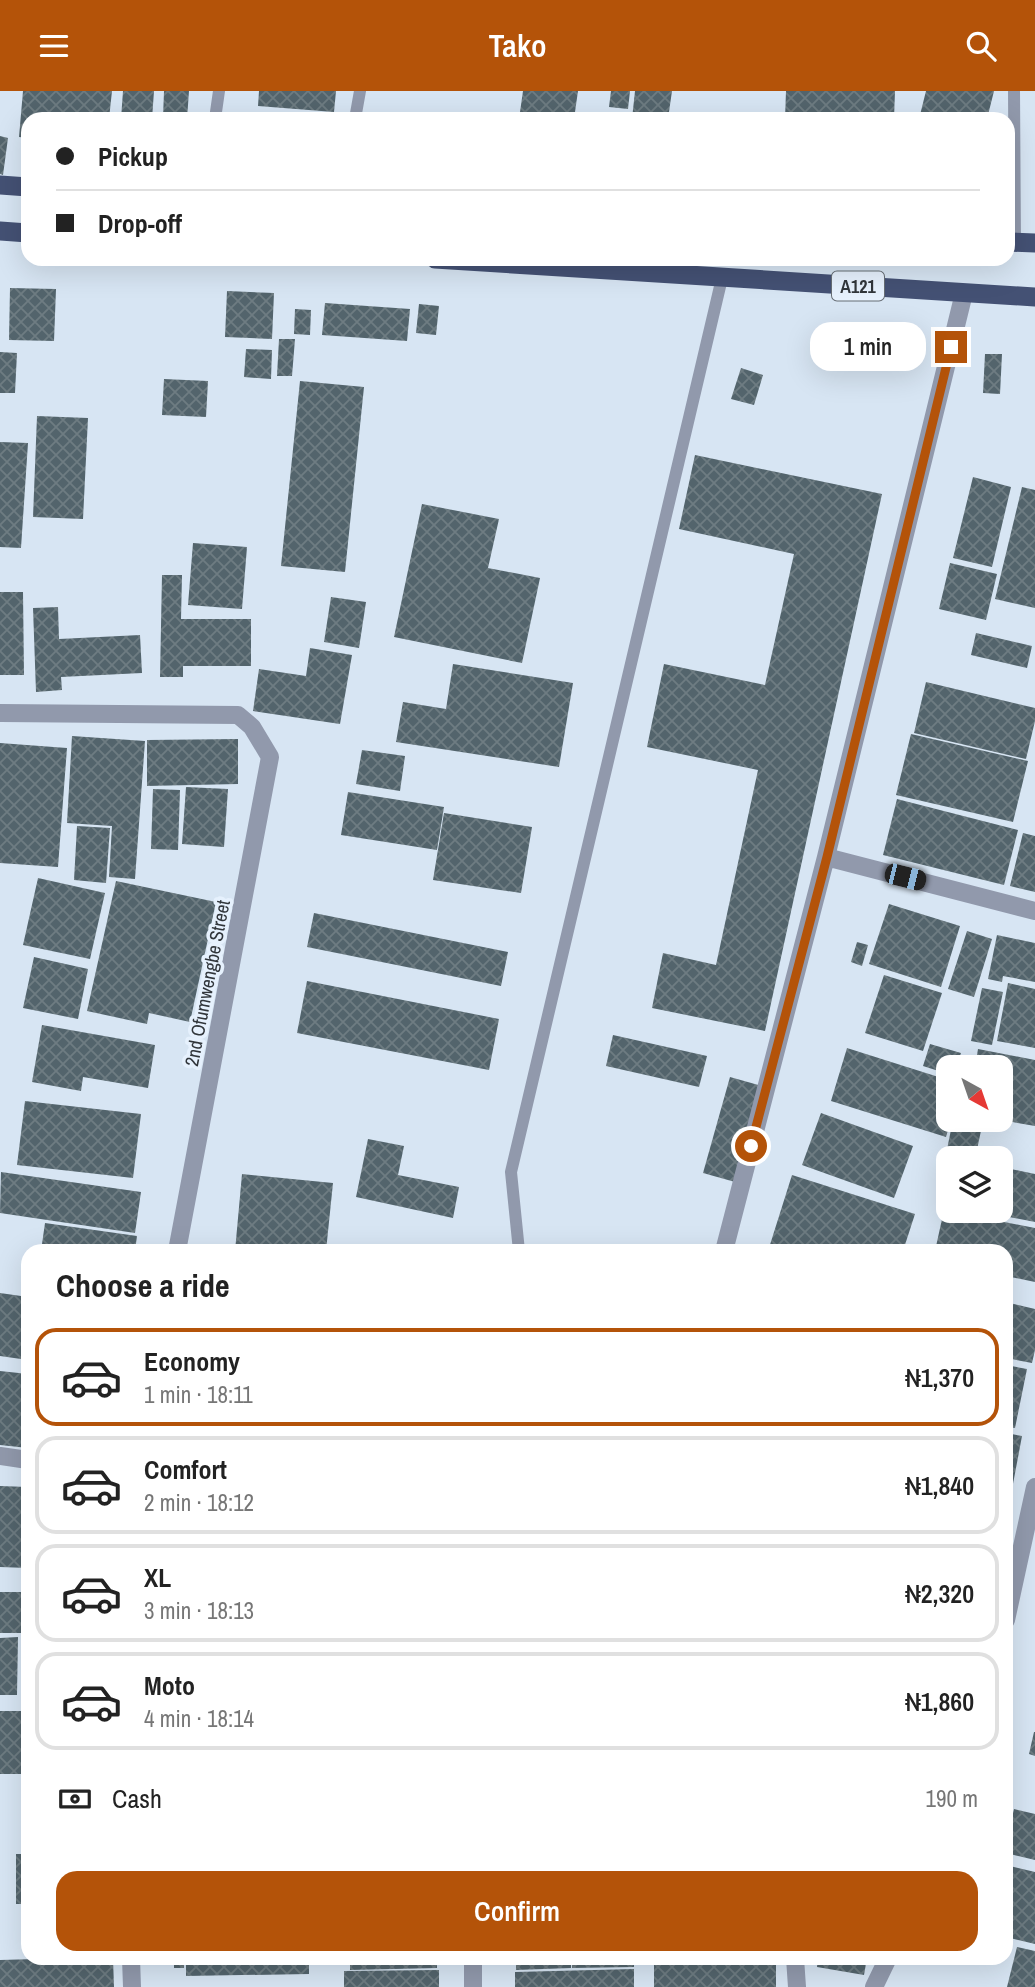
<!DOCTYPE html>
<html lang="en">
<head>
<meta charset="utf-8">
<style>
	:root { --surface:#fff; --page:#f2f2f2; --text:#222; --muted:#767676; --line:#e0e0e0; --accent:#b45309 }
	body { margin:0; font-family:"Archivo Narrow",sans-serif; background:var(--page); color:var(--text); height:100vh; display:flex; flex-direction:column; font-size:26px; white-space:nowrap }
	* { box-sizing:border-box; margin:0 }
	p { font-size:23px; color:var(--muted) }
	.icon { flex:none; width:38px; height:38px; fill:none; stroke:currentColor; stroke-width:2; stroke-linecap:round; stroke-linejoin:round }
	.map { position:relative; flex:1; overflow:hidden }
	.drawer { position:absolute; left:21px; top:1153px; width:992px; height:721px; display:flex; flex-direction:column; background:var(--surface); border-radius:21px; box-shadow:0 7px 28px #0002 }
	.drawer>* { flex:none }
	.guide { position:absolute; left:21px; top:21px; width:994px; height:154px; border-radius:21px; box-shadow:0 7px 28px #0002; display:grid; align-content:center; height:154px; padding:0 35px; background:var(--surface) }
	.needle { width:46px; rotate:140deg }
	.buttons { position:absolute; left:936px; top:964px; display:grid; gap:14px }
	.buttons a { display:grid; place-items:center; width:77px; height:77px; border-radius:14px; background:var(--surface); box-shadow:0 7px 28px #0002; font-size:35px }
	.end { position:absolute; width:32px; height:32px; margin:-16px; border:9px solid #b45309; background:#fff; box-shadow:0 0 0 4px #fff }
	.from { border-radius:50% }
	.bubble { position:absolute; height:49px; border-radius:21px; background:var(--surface); box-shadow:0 7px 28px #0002; font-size:23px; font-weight:600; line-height:49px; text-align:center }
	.car { position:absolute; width:21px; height:42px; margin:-21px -10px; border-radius:9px; box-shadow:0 0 5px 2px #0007; background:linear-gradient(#222 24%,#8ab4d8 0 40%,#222 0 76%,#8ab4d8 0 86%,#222 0) }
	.guide b { display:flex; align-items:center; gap:24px; height:66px; font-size:26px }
	.guide b+b { border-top:2px solid var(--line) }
	.guide i { width:18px; height:18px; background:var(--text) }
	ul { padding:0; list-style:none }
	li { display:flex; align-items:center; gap:21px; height:98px; margin:0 14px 10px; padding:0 21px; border:4px solid var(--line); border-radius:21px }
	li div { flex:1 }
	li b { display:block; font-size:26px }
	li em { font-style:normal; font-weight:600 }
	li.active { border-color:var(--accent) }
	li>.icon { width:63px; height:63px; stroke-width:1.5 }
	h2 { padding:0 35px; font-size:32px; line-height:84px }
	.pay { display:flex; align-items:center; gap:18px; height:77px; padding:0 35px; font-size:26px }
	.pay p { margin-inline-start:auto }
	.action { display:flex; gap:14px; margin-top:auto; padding:14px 35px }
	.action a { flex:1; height:80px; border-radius:21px; background:var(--accent); color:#fff; font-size:28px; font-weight:600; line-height:80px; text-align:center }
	header { display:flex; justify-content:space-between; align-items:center; height:91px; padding:0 35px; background:var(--accent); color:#fff; font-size:32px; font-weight:600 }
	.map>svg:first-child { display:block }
	.building { fill:url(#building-cross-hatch) }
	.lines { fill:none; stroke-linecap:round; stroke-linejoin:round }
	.service { stroke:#9199ac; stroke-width:12 }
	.minor { stroke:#9199ac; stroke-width:18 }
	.trunk { stroke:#445174; stroke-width:19 }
	.route { stroke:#b45309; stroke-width:9 }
	.labels { text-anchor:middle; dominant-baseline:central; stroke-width:7; stroke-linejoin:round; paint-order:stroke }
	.shield { fill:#e6f1fd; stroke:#676e75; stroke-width:2 }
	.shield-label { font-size:18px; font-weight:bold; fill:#31363b }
	.street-label { font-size:19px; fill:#31363b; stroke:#e6f1fd }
</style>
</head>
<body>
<header><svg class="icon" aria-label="menu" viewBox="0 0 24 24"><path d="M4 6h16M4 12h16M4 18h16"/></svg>Tako<svg class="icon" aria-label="search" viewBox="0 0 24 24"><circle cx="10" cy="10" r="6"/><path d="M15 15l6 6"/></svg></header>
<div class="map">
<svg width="1035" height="1896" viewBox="0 0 1035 1896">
	<defs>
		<pattern id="building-cross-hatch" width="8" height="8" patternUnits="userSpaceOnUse" patternTransform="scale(1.75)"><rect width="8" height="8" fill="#53646c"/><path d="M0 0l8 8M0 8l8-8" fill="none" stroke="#6e7c82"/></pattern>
	</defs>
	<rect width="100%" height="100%" fill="#d7e5f3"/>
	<path class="building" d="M 23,0 L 112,0 L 109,28 L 28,28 L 28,47 L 19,46 Z
		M 123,0 L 154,0 L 152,28 L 121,28 Z
		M 164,0 L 189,0 L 187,28 L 163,27 Z
		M 259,0 L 336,0 L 334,21 L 258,15 Z
		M 523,0 L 578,0 L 574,28 L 519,28 Z
		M 611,0 L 630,0 L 628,18 L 609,16 Z
		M 635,0 L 672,0 L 668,28 L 632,28 Z
		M 786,0 L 895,0 L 894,28 L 785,28 Z
		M 926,0 L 994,0 L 987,28 L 919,28 Z
		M 0,45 L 8,47 L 3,84 L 0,83 Z
		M 10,197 L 56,198 L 54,250 L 9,249 Z
		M 227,200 L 274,202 L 272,248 L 225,246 Z
		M 325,212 L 410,218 L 407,250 L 322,244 Z
		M 419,213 L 439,215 L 436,244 L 416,242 Z
		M 295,218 L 311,219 L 310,244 L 294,243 Z
		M 279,248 L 295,248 L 292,285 L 277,285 Z
		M 246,258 L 272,259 L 271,288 L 244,286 Z
		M 0,261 L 17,262 L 15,302 L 0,302 Z
		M 985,263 L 1002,263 L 1000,303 L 983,302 Z
		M 741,277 L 763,284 L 754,314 L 731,308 Z
		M 164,288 L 208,290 L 206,326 L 162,324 Z
		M 300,290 L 364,296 L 345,481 L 281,475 Z
		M 37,325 L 88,327 L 83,428 L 33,426 Z
		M 0,351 L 28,352 L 21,457 L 0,456 Z
		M 695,364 L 882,403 L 765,940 L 652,917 L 663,862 L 716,874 L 758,679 L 647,656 L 664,573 L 765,594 L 794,463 L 679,438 Z
		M 973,386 L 1011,396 L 992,476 L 953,467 Z
		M 1022,396 L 1035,399 L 1035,517 L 995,508 Z
		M 422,413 L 499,428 L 488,477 L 540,487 L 522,572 L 394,546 Z
		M 193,452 L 247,456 L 242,518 L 188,514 Z
		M 950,472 L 997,483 L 986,529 L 939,518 Z
		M 162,484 L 182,484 L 181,528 L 251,528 L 251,575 L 183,575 L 183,586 L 160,586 Z
		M 0,501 L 23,501 L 24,584 L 0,584 Z
		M 331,506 L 366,511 L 359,557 L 324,551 Z
		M 58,516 L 59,548 L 140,544 L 142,582 L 61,586 L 62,599 L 36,601 L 33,517 Z
		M 976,542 L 1032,555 L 1027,577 L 971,564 Z
		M 310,557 L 352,564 L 340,633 L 253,620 L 259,578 L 306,585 Z
		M 453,573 L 573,592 L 559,676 L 396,651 L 403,611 L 446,618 Z
		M 926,591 L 1035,617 L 1035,630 L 1026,668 L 914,642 Z
		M 911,643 L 1028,670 L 1013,731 L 896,704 Z
		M 72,645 L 145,650 L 135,788 L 109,786 L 112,735 L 67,732 Z
		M 238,648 L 238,693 L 147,695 L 147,649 Z
		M 0,652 L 67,657 L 58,776 L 0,772 Z
		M 362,659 L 405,665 L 400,700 L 356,693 Z
		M 186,696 L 228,698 L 224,756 L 182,753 Z
		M 153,698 L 180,699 L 178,759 L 151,758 Z
		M 348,701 L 444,716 L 437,759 L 341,744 Z
		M 897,708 L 1018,739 L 1004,794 L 883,764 Z
		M 444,722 L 532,736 L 521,802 L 433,789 Z
		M 77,735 L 110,737 L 106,792 L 74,789 Z
		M 1023,742 L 1035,745 L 1035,801 L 1010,795 Z
		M 38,787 L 105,802 L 90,868 L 23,854 Z
		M 116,790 L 216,811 L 190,931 L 149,922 L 147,933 L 87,920 Z
		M 889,813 L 960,835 L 941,896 L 869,873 Z
		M 314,822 L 508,861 L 501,895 L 307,856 Z
		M 967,840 L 992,848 L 974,906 L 948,898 Z
		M 997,844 L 1035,852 L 1035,891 L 1003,885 L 1002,891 L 988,888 Z
		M 857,851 L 868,854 L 862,875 L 851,871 Z
		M 34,866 L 88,878 L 78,928 L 23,917 Z
		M 884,884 L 942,902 L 923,960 L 865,942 Z
		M 307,890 L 499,928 L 489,979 L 297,942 Z
		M 1008,892 L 1035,898 L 1035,957 L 997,950 Z
		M 982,897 L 1003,901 L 992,954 L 971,950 Z
		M 42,934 L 155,954 L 148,997 L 83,986 L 81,1000 L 32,991 Z
		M 613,944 L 707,965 L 699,996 L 606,975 Z
		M 930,953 L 961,962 L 956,976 L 948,976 L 948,983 L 923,975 Z
		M 847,957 L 948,989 L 948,1029 L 951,1029 L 946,1046 L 831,1010 Z
		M 978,958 L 1035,969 L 1035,1035 L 1001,1029 L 1001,976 L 975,976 Z
		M 730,986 L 762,995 L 735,1091 L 703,1082 Z
		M 25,1010 L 141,1023 L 133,1087 L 17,1074 Z
		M 821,1022 L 913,1055 L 894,1107 L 802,1074 Z
		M 953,1029 L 982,1035 L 975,1068 L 948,1068 L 948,1114 L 936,1112 Z
		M 368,1048 L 404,1055 L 398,1084 L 459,1096 L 453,1127 L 356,1106 Z
		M 1001,1076 L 1035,1083 L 1035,1131 L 984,1121 L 1001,1120 Z
		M 1,1081 L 141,1101 L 135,1142 L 0,1122 Z
		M 242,1083 L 333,1092 L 326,1160 L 235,1160 Z
		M 792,1084 L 915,1123 L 903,1160 L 768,1160 Z
		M 944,1119 L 1035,1137 L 1035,1191 L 1006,1185 L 1006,1160 L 935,1160 Z
		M 45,1132 L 137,1145 L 135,1160 L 41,1160 Z
		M 0,1202 L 28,1206 L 28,1269 L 0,1265 Z
		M 1006,1211 L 1035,1218 L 1035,1259 L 1032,1272 L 1006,1267 Z
		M 1006,1274 L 1027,1278 L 1015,1337 L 1006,1336 Z
		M 0,1280 L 28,1283 L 26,1316 L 28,1316 L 28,1357 L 0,1354 Z
		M 1006,1342 L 1022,1345 L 1010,1409 L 1006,1408 Z
		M 0,1395 L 28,1396 L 28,1477 L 0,1476 Z
		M 0,1501 L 28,1501 L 28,1542 L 0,1542 Z
		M 18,1546 L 17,1604 L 0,1604 L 0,1547 Z
		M 23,1547 L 28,1547 L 28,1615 L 22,1615 Z
		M 0,1620 L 28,1620 L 28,1683 L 0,1683 Z
		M 1034,1641 L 1035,1641 L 1035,1665 L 1029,1663 Z
		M 1014,1718 L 1035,1723 L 1035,1769 L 1006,1762 L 1006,1752 Z
		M 16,1763 L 28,1763 L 28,1813 L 16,1813 Z
		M 1006,1774 L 1035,1781 L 1035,1853 L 1006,1846 Z
		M 1017,1856 L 1035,1860 L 1035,1896 L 1007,1896 Z
		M 72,1867 L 113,1867 L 114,1896 L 0,1896 L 0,1869 Z
		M 174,1867 L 184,1867 L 184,1877 L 174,1877 Z
		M 186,1867 L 309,1867 L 309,1883 L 186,1885 Z
		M 350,1867 L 437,1867 L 437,1877 L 350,1879 Z
		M 516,1867 L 571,1867 L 571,1877 L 516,1879 Z
		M 572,1867 L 634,1867 L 634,1876 L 572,1877 Z
		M 654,1867 L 776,1867 L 776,1896 L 654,1896 Z
		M 818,1867 L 867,1867 L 864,1884 L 817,1876 Z
		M 634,1878 L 634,1896 L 515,1896 L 515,1881 Z
		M 439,1879 L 439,1896 L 344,1896 L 344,1880 Z"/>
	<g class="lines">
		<path class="service" d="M 1014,0 L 1015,151
			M 215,28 L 219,0
			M 355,28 L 360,0
			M 519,1160 L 511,1081 L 722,187"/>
		<path class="minor" d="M 0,622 L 238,624 L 252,636 L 270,666 L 177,1160
			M 826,766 L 1035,820
			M 724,1160 L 826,766 L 964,202
			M 0,1365 L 28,1369
			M 1006,1529 L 1035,1396
			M 131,1867 L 132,1896
			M 473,1867 L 473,1896
			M 795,1867 L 797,1896
			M 874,1896 L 888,1867"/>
		<path class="trunk" d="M 0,94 L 28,96
			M 0,140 L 28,142
			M 1008,151 L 1035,152
			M 435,168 L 1035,206"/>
	</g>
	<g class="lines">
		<path class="route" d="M 751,1055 L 827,766 L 951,256"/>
	</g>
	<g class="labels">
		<rect class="shield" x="832" y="180.5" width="52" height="29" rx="5"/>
		<g class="shield-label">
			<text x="858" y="195">A121</text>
		</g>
		<g class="street-label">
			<text transform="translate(207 892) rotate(-79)">2nd Ofumwengbe Street</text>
		</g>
	</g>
</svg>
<div class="buttons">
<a><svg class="needle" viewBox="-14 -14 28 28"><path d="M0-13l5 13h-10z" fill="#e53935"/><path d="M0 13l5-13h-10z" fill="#767676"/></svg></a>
<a><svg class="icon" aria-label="layers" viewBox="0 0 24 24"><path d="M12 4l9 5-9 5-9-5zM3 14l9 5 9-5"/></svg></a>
</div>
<i class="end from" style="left:751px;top:1055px"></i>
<i class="end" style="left:951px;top:256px"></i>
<div class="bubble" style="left:810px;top:231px;width:116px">1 min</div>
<i class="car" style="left:905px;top:786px;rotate:104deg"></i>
<div class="guide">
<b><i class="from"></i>Pickup</b>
<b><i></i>Drop-off</b>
</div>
<section class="drawer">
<h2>Choose a ride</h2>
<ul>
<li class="active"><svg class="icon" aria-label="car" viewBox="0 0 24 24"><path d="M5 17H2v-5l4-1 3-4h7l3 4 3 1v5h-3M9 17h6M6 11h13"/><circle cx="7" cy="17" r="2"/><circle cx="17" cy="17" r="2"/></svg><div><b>Economy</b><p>1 min · 18:11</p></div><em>₦1,370</em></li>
<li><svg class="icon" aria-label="car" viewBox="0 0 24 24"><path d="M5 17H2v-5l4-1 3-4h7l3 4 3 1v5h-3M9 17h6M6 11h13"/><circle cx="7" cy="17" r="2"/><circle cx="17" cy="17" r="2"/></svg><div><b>Comfort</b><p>2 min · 18:12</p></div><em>₦1,840</em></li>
<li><svg class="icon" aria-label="car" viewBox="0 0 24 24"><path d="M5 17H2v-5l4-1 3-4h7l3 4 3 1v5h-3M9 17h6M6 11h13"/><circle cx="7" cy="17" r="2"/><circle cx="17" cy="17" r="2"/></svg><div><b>XL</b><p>3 min · 18:13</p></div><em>₦2,320</em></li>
<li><svg class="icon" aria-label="car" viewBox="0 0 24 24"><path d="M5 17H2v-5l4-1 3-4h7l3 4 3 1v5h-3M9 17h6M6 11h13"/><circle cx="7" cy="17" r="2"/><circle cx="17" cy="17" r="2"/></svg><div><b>Moto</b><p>4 min · 18:14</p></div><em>₦1,860</em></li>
</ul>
<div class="pay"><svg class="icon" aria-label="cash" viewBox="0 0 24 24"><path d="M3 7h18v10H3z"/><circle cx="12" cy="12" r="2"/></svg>Cash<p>190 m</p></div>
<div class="action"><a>Confirm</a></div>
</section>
</div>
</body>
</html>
